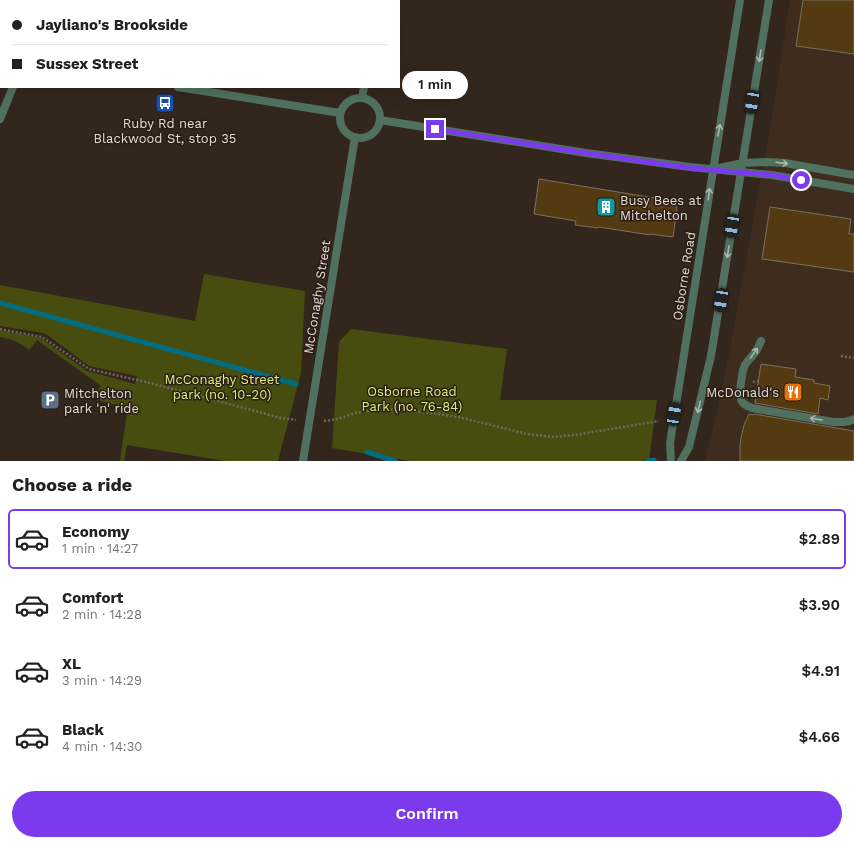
<!DOCTYPE html>
<html lang="en">
<head>
<meta charset="utf-8">
<style>
	:root { --surface:#fff; --page:#f6f6f6; --text:#202124; --muted:#757577; --line:#e0e0e0; --accent:#7c3aed }
	body { margin:0; font-family:"Work Sans",sans-serif; background:var(--page); color:var(--text); height:100vh; display:flex; flex-direction:column; font-size:15px; white-space:nowrap }
	* { box-sizing:border-box; margin:0 }
	p { font-size:13px; color:var(--muted) }
	.icon { flex:none; width:22px; height:22px; fill:none; stroke:currentColor; stroke-width:2; stroke-linecap:round; stroke-linejoin:round }
	.map { position:relative; height:461px; overflow:hidden }
	.panel { display:flex; flex-direction:column; background:var(--surface); flex:1 }
	.panel>* { flex:none }
	.banner { position:absolute; left:0px; top:0px; width:400px; height:88px; box-shadow:0 4px 16px #0002; display:grid; align-content:center; height:88px; padding:0 12px; background:var(--surface) }
	.end { position:absolute; width:18px; height:18px; margin:-9px; border:5px solid #7c3aed; background:#fff; box-shadow:0 0 0 2px #fff }
	.from { border-radius:50% }
	.bubble { position:absolute; height:28px; border-radius:14px; background:var(--surface); box-shadow:0 4px 16px #0002; font-size:13px; font-weight:600; line-height:28px; text-align:center }
	.car { position:absolute; width:12px; height:24px; margin:-12px -6px; border-radius:5px; box-shadow:0 0 3px 1px #0007; background:linear-gradient(#222 24%,#8ab4d8 0 40%,#222 0 76%,#8ab4d8 0 86%,#222 0) }
	.banner b { display:flex; align-items:center; gap:14px; height:38px; font-size:15px }
	.banner b+b { border-top:1px solid var(--line) }
	.banner i { width:10px; height:10px; background:var(--text) }
	ul { padding:0; list-style:none }
	li { display:flex; align-items:center; gap:12px; height:60px; margin:0 8px 6px; padding:0 4px; border:2px solid transparent; border-radius:6px }
	li div { flex:1 }
	li b { display:block; font-size:15px }
	li em { font-style:normal; font-weight:600 }
	li.on { border-color:var(--accent) }
	li>.icon { width:36px; height:36px; stroke-width:1.5 }
	h2 { padding:0 12px; font-size:18px; line-height:48px }
	.primary-button { display:flex; gap:8px; margin-top:auto; padding:8px 12px }
	.primary-button a { flex:1; height:46px; border-radius:24px; background:var(--accent); color:#fff; font-size:16px; font-weight:600; line-height:46px; text-align:center }
	.map>svg:first-child { display:block }
	.built { fill:#3e2c1e }
	.green { fill:#464d0f }
	.lines { fill:none; stroke-linecap:round; stroke-linejoin:round }
	.stream { stroke:#016d81; stroke-width:5 }
	.building { fill:#533a11; stroke:#7b7062 }
	.path { stroke:#72665e; stroke-width:2.5; stroke-dasharray:2 2; stroke-linecap:butt }
	.service { stroke:#4f715e; stroke-width:8 }
	.minor { stroke:#4f715e; stroke-width:8 }
	.tertiary { stroke:#4f715e; stroke-width:8 }
	.oneway { stroke:#afb6ab }
	.route { stroke:#7c3aed; stroke-width:5 }
	.labels { text-anchor:middle; dominant-baseline:central; stroke-width:3; stroke-linejoin:round; paint-order:stroke }
	.poi-label { font-size:13px; fill:#e3dbd5; stroke:#291d14; text-anchor:start }
	.street-label { font-size:13px; fill:#e3dbd5; stroke:#291d14 }
	.park-label { font-size:13px; fill:#dfee7d; stroke:#291d14 }
</style>
</head>
<body>
<div class="map">
<svg width="854" height="461" viewBox="0 0 854 461">
	<rect width="100%" height="100%" fill="#33261d"/>
	<path class="built" d="M 790,0 L 854,0 L 854,461 L 705,461 L 717,413 L 730,348 L 771,122 Z"/>
	<path class="green" d="M 204,274 L 305,291 L 301,373 L 278,461 L 226,461 L 127,445 L 124,461 L 120,461 L 128,406 C 117,404 101,405 94,395 L 101,386 L 37,340 L 29,350 C 19,342 13,339 0,337 L 0,330 L 41,338 L 87,371 L 135,384 L 137,376 L 89,366 L 49,336 L 43,333 L 0,326 L 0,285 L 195,321 Z
		M 351,329 L 507,349 L 500,400 L 657,400 L 649,461 L 410,461 L 332,448 L 339,342 Z"/>
	<g class="lines">
		<path class="stream" d="M 0,303 L 296,384
			M 367,452 L 395,461
			M 648,461 L 654,460"/>
	</g>
	<path class="building" d="M 803,0 L 854,0 L 854,54 L 796,46 Z
		M 539,179 L 673,201 L 676,206 L 677,209 L 673,237 L 650,234 L 650,235 L 599,227 L 598,228 L 575,225 L 576,221 L 534,214 Z
		M 770,207 L 851,219 L 849,234 L 854,234 L 854,272 L 762,259 Z
		M 761,364 L 796,369 L 795,377 L 814,380 L 814,383 L 830,386 L 828,400 L 820,398 L 818,414 L 755,403 Z
		M 749,414 L 753,415 L 754,414 L 854,431 L 854,461 L 740,461 L 740,446 L 741,438 L 744,425 Z"/>
	<g class="lines">
		<path class="path" d="M 0,329 L 42,337 L 89,369 L 154,384 L 281,418 L 296,420
			M 841,356 L 854,358
			M 753,382 L 758,381
			M 716,396 L 728,387
			M 324,421 L 338,419 L 355,413 L 381,409 L 401,410 L 440,414 L 467,419 L 527,434 L 553,437 L 575,435 L 659,421"/>
		<path class="service" d="M 761,341 C 759,346 757,351 753,355 C 751,358 747,361 745,365 C 742,371 739,392 741,399 C 742,404 747,406 752,408 L 833,422 C 841,422 847,423 854,419"/>
		<path class="minor" d="M 378,1 L 378,0
			M 362,98 L 364,87
			M 303,461 L 355,137"/>
		<path class="tertiary" d="M 14,1 L 15,0
			M 0,30 L 1,28
			M 0,77 L 1,77
			M 178,87 L 340,113
			M340 118a20 20 0 1 1 40 0a20 20 0 1 1-40 0Z
			M 0,119 L 13,87
			M 380,120 L 586,153 L 690,167 L 772,175 L 854,189
			M 719,168 L 743,163 L 766,162 L 785,163 L 854,175
			M 671,461 L 670,443 L 740,0
			M 681,461 L 689,447 L 711,356 L 769,0"/>
	</g>
	<defs><path id="oneway-shaft" d="M-6 0H5M1.5-3L5.5 0L1.5 3" fill="none" stroke-width="1.6" stroke-linecap="round" stroke-linejoin="round"/></defs>
	<g class="oneway">
		<use href="#oneway-shaft" transform="translate(760 56) rotate(99)"/>
		<use href="#oneway-shaft" transform="translate(719 130) rotate(-80)"/>
		<use href="#oneway-shaft" transform="translate(782 163) rotate(7)"/>
		<use href="#oneway-shaft" transform="translate(709 194) rotate(-82)"/>
		<use href="#oneway-shaft" transform="translate(728 252) rotate(99)"/>
		<use href="#oneway-shaft" transform="translate(754 353) rotate(-55)"/>
		<use href="#oneway-shaft" transform="translate(699 407) rotate(104)"/>
		<use href="#oneway-shaft" transform="translate(816 419) rotate(-171)"/>
	</g>
	<g class="lines">
		<path class="route" d="M 435,129 L 586,153 L 690,168 L 772,175 L 801,180"/>
	</g>
	<defs>
		<g id="bus-square" transform="scale(1)"><rect x="-9" y="-9" width="18" height="18" rx="4" fill="#1a4fb4" stroke="#291d14"/><path d="M-5-6H5V4H4V6H2V4H-2V6H-4V4H-5ZM-3.5-4V0h7V-4ZM-3.5 1.2v1.5H-2V1.2ZM2 1.2v1.5H3.5V1.2Z" fill="#fff"/></g>
		<g id="building-square" transform="scale(1)"><rect x="-9" y="-9" width="18" height="18" rx="4" fill="#0f9aa8" stroke="#291d14"/><path d="M-4-6H4V6H1V3H-1V6H-4ZM-2.5-4.3h1.7v1.8h-1.7ZM.8-4.3h1.7v1.8H.8ZM-2.5-1h1.7V.8h-1.7ZM.8-1h1.7V.8H.8Z" fill="#fff"/></g>
		<g id="restaurant-square" transform="scale(1)"><rect x="-9" y="-9" width="18" height="18" rx="4" fill="#e8710a" stroke="#291d14"/><path d="M-5-6h1v4h1v-4h1v4h1v-4h1v5L-1.5 .5V6h-2V.5L-5-1ZM5-6V6H3V1.5H1.5Q1.5-4 5-6Z" fill="#fff"/></g>
		<g id="parking-square" transform="scale(1)"><rect x="-9" y="-9" width="18" height="18" rx="4" fill="#5c6f8a" stroke="#291d14"/><path d="M-3.5-5.5H1a3.5 3.5 0 0 1 0 7H-1V5.5H-3.5ZM-1-3.4V-.6H.8a1.4 1.4 0 0 0 0-2.8Z" fill="#fff"/></g>
	</defs>
	<g fill-rule="evenodd">
		<use href="#bus-square" x="165" y="103"/>
		<use href="#building-square" x="606" y="207"/>
		<use href="#restaurant-square" x="793" y="392"/>
		<use href="#parking-square" x="50" y="400"/>
	</g>
	<g class="labels">
		<g class="poi-label">
			<text x="165" y="123" text-anchor="middle">Ruby Rd near<tspan x="165" dy="15">Blackwood St, stop 35</tspan></text>
			<text x="620" y="200">Busy Bees at<tspan x="620" dy="15">Mitchelton</tspan></text>
			<text x="779" y="392" text-anchor="end">McDonald's</text>
			<text x="64" y="393">Mitchelton<tspan x="64" dy="15">park 'n' ride</tspan></text>
		</g>
		<g class="street-label">
			<text transform="translate(684 276) rotate(-81)">Osborne Road</text>
			<text transform="translate(317 297) rotate(-81)">McConaghy Street</text>
		</g>
		<g class="park-label">
			<text x="222" y="379">McConaghy Street<tspan x="222" dy="15">park (no. 10-20)</tspan></text>
			<text x="412" y="391">Osborne Road<tspan x="412" dy="15">Park (no. 76-84)</tspan></text>
		</g>
	</g>
</svg>
<i class="end from" style="left:801px;top:180px"></i>
<i class="end" style="left:435px;top:129px"></i>
<div class="bubble" style="left:402px;top:71px;width:66px">1 min</div>
<i class="car" style="left:752px;top:102px;rotate:189deg"></i>
<i class="car" style="left:732px;top:226px;rotate:189deg"></i>
<i class="car" style="left:721px;top:300px;rotate:189deg"></i>
<i class="car" style="left:674px;top:414px;rotate:9deg"></i>
<div class="banner">
<b><i class="from"></i>Jayliano's Brookside</b>
<b><i></i>Sussex Street</b>
</div>
</div>
<section class="panel">
<h2>Choose a ride</h2>
<ul>
<li class="on"><svg class="icon" aria-label="car" viewBox="0 0 24 24"><path d="M5 17H2v-5l4-1 3-4h7l3 4 3 1v5h-3M9 17h6M6 11h13"/><circle cx="7" cy="17" r="2"/><circle cx="17" cy="17" r="2"/></svg><div><b>Economy</b><p>1 min · 14:27</p></div><em>$2.89</em></li>
<li><svg class="icon" aria-label="car" viewBox="0 0 24 24"><path d="M5 17H2v-5l4-1 3-4h7l3 4 3 1v5h-3M9 17h6M6 11h13"/><circle cx="7" cy="17" r="2"/><circle cx="17" cy="17" r="2"/></svg><div><b>Comfort</b><p>2 min · 14:28</p></div><em>$3.90</em></li>
<li><svg class="icon" aria-label="car" viewBox="0 0 24 24"><path d="M5 17H2v-5l4-1 3-4h7l3 4 3 1v5h-3M9 17h6M6 11h13"/><circle cx="7" cy="17" r="2"/><circle cx="17" cy="17" r="2"/></svg><div><b>XL</b><p>3 min · 14:29</p></div><em>$4.91</em></li>
<li><svg class="icon" aria-label="car" viewBox="0 0 24 24"><path d="M5 17H2v-5l4-1 3-4h7l3 4 3 1v5h-3M9 17h6M6 11h13"/><circle cx="7" cy="17" r="2"/><circle cx="17" cy="17" r="2"/></svg><div><b>Black</b><p>4 min · 14:30</p></div><em>$4.66</em></li>
</ul>
<div class="primary-button"><a>Confirm</a></div>
</section>
</body>
</html>
